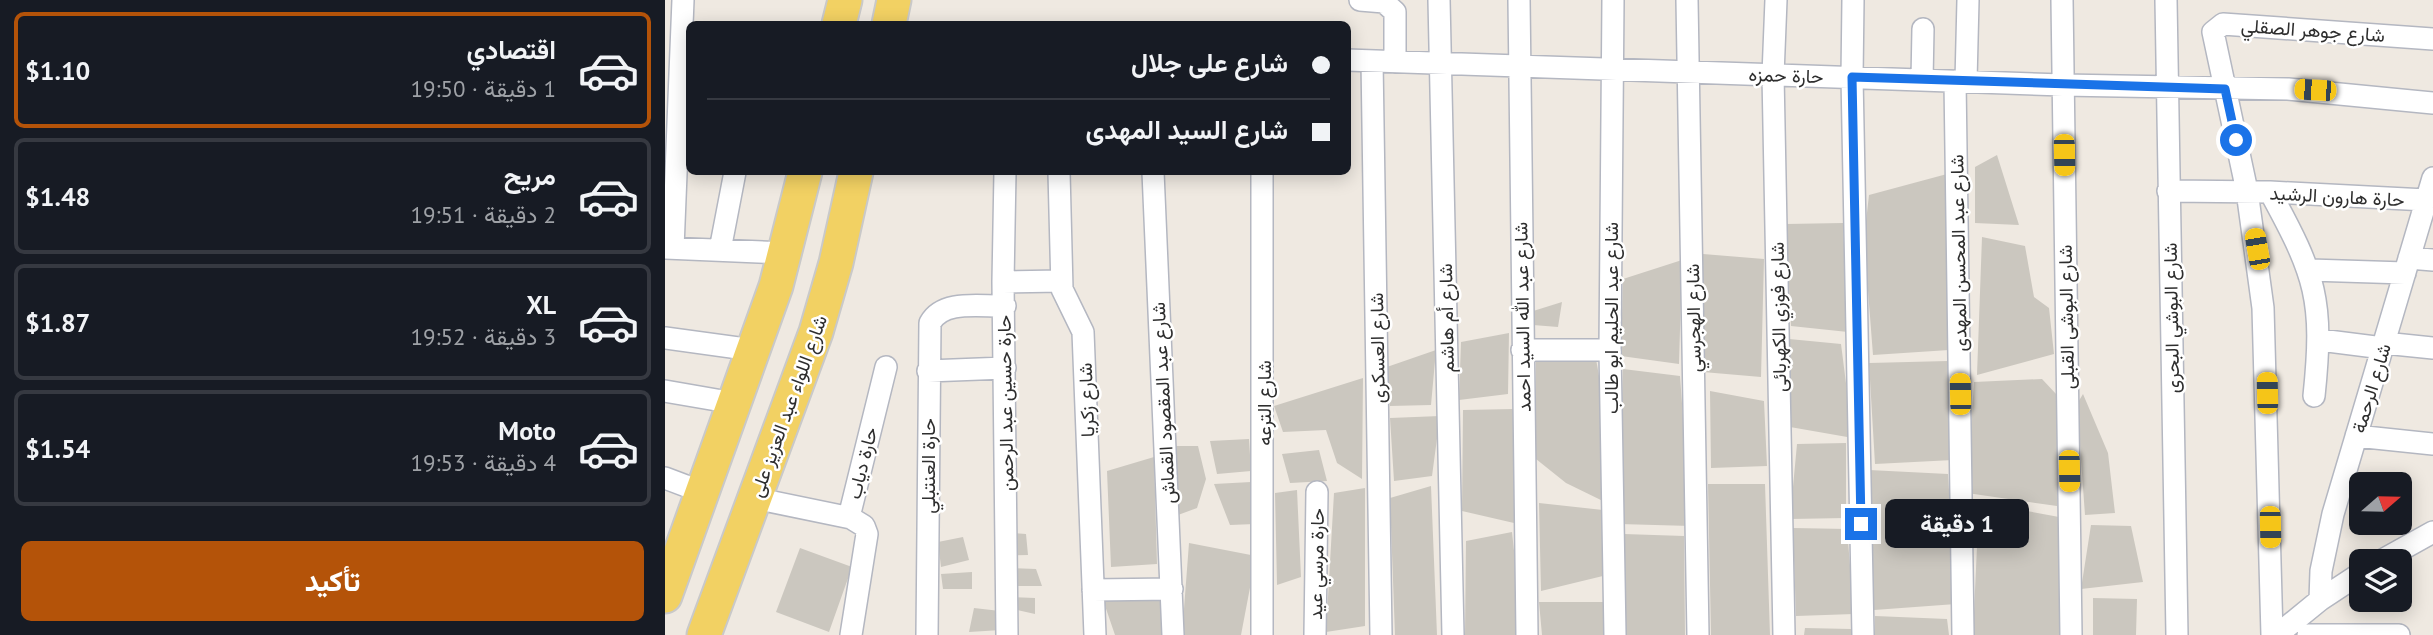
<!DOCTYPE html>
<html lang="ar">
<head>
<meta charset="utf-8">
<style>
	:root { --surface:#171b24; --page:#20242c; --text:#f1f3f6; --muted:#9ea1a6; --line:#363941; --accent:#b45309 }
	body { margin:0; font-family:"PT Sans",Vazirmatn,sans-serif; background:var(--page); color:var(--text); direction:rtl; height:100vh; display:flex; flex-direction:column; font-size:26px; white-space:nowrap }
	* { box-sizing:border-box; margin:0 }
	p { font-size:23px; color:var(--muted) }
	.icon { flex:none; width:38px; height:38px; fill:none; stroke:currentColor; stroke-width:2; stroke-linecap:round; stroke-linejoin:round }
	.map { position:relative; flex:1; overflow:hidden; direction:ltr }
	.sheet { display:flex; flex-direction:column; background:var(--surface); width:665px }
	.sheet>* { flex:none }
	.banner { position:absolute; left:21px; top:21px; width:665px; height:154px; border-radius:10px; box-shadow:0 4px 18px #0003; direction:rtl; display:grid; align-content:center; height:154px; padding:0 21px; background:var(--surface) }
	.needle { width:46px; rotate:70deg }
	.tools { position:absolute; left:1684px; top:472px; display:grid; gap:14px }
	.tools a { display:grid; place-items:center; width:63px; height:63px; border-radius:10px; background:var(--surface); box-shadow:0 4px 18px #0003; font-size:35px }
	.end { position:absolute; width:32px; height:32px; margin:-16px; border:9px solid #1a73e8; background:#fff; box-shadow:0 0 0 4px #fff }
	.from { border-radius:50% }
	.bubble { position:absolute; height:49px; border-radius:10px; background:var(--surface); box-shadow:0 4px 18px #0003; font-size:23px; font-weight:800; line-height:49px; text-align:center; direction:rtl }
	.car { position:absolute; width:21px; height:42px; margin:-21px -10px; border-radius:9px; box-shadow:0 0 5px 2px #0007; background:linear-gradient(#f5c518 24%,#345 0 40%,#f5c518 0 76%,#345 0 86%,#f5c518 0) }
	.banner b { display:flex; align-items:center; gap:24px; height:66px; font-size:26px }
	.banner b+b { border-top:2px solid var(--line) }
	.banner i { width:18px; height:18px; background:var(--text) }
	ul { padding:12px 0 0; list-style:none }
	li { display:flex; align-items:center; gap:21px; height:116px; margin:0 14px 10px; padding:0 7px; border:4px solid var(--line); border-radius:10px }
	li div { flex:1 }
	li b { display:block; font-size:26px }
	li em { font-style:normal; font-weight:800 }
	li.selected { border-color:var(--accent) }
	li>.icon { width:63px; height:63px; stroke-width:1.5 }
	.cta { display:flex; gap:14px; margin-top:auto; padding:14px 21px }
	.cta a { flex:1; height:80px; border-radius:10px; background:var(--accent); color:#fff; font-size:28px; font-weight:800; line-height:80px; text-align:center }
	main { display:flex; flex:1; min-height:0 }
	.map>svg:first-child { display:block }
	.building { fill:#cbc7bf }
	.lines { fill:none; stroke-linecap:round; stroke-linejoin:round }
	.minor-casing { stroke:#b4b7c1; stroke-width:24 }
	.primary-casing { stroke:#c9c9c9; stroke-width:37 }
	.minor { stroke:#fff; stroke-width:21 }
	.primary { stroke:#f2d163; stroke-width:33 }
	.route { stroke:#1a73e8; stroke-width:9 }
	.labels { text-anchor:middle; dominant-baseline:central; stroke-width:5; stroke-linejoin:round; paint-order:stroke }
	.street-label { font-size:19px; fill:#2e2e2e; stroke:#fff }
</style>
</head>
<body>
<main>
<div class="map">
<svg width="1768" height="635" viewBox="0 0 1768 635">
	<rect width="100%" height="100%" fill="#efe9e1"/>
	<path class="building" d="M 1332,155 L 1354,225 L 1310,223 L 1310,167 Z
		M 1282,174 L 1284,350 L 1208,355 L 1199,239 L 1204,195 Z
		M 1178,223 L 1183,332 L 1126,326 L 1121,224 Z
		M 1317,237 L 1360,246 L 1369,297 L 1384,308 L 1389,354 L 1312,375 Z
		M 1038,254 L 1099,259 L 1096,377 L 1038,372 Z
		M 1017,260 L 1014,364 L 956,356 L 958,279 Z
		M 897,302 L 893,327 L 868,325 L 865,312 Z
		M 844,333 L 843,394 L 794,400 L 796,342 Z
		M 1124,339 L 1176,344 L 1188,438 L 1125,427 Z
		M 771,350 L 766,405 L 725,406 L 719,368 Z
		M 931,359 L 936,387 L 942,503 L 901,483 L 871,459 L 871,362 Z
		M 1283,361 L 1288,460 L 1210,464 L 1204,363 Z
		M 958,369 L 1015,376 L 1026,526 L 954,524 Z
		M 698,378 L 697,479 L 672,463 L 661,430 L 618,432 L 609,406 Z
		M 1377,379 L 1392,395 L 1392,506 L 1302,493 L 1309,382 Z
		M 1045,391 L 1099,401 L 1102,466 L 1046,468 Z
		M 1418,394 L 1443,453 L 1450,513 L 1420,515 L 1412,404 Z
		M 849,409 L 849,523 L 797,511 L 798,410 Z
		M 775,416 L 767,476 L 729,481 L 725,418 Z
		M 584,439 L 586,471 L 552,474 L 545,441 Z
		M 1181,443 L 1181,518 L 1125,519 L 1132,444 Z
		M 510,446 L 533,446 L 541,479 L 532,508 L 513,515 Z
		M 654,450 L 662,481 L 625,483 L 617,454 Z
		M 489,457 L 492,564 L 446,567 L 442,471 Z
		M 1204,470 L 1283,474 L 1291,604 L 1209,610 Z
		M 586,482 L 590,524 L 565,525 L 549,484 Z
		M 1043,484 L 1100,484 L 1105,635 L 1046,635 Z
		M 766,486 L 772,635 L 730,635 L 725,498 Z
		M 700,488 L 700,626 L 661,632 L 669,493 Z
		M 632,490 L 636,577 L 612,585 L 610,493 Z
		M 1314,502 L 1394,517 L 1399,635 L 1308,635 Z
		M 874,503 L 938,510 L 942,575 L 876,591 Z
		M 1426,525 L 1466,526 L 1478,582 L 1416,589 Z
		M 1128,528 L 1182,529 L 1189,614 L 1131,616 Z
		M 331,532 L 361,534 L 363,555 L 330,556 Z
		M 847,532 L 858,635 L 800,635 L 801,541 Z
		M 959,534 L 1019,536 L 1020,635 L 961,635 Z
		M 298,537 L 304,560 L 276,567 L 273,542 Z
		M 524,543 L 591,556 L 576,635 L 517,635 Z
		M 135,548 L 187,567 L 164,632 L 111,612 Z
		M 348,568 L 371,569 L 377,586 L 345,586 Z
		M 307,572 L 307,589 L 278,589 L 276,574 Z
		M 348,597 L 370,598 L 370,614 L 348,609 Z
		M 437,597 L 497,597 L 497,635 L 450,635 Z
		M 1428,598 L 1472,599 L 1471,635 L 1428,635 Z
		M 874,602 L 938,602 L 938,635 L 877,635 Z
		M 309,608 L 335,611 L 336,630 L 304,632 Z
		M 1210,616 L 1282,619 L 1284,635 L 1210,635 Z
		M 1140,628 L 1186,629 L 1186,635 L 1139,635 Z"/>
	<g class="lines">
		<g class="minor-casing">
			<path id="minor" d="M 695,0 L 719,2 L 730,12 L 730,62
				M 774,0 L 788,635
				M 854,0 L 862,635
				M 948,0 L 945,350 L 950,635
				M 1022,0 L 1033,635
				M 1111,0 L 1108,75 L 1119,635
				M 1188,0 L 1187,77 L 1198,635
				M 1397,0 L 1406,635
				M 1501,0 L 1512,635
				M 682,60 L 1398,85 L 1623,89 L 1768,103
				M 707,61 L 716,635
				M 1257,80 L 1258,29
				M 1290,81 L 1298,635
				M 1301,81 L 1303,0
				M 340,172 L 338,282 L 342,635
				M 394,172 L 397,289 L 418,332 L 430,635
				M 488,172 L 508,635
				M 1503,191 L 1605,192 L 1761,200
				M 1605,192 C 1651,276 1659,300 1649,396
				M 0,248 L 120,253
				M 8,248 L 18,0
				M 55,250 L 70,172
				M 1744,258 L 1768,260
				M 1645,270 L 1740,273
				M 338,282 L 396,281
				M 0,338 L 88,350
				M 1655,340 L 1718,348
				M 1719,343 L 1768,348
				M 857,350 L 945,350
				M 263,371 L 340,368
				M 0,391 L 69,403
				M 1691,436 L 1768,444
				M 0,478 L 37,492
				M 89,498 L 186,518
				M 1714,562 L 1768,532
				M 428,590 L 507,589
				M 1655,600 L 1656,571 L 1668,514 L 1768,178
				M 186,635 L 202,534 L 199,526 L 186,518 L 185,513 L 221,367
				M 262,635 L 265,323 C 278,299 316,307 340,306
				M 597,635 L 597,172
				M 650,635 L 652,492
				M 1607,635 L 1598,308 L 1582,191 L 1548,32 L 1558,24 L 1768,39
				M 1612,635 L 1655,600 L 1696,573
				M 1643,635 L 1734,635"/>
		</g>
		<g class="primary-casing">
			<path id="primary" d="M 174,24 L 180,0
				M 224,24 L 229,0
				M 0,596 L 111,286 L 140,172
				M 39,635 L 151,332 L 171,263 L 191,172"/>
		</g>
		<use href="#minor" class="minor"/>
		<use href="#primary" class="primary"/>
	</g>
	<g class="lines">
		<path class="route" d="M 1196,524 L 1187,77 L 1560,89 L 1571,140"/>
	</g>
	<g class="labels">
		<g class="street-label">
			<text transform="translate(1648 30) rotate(4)">شارع جوهر الصقلي</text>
			<text transform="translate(1121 75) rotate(2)">حارة حمزه</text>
			<text transform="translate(1672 196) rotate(3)">حارة هارون الرشيد</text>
			<text transform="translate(1293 253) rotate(-91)">شارع عبد المحسن المهدى</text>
			<text transform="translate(857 317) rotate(-91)">شارع عبد الله السيد احمد</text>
			<text transform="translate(1113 317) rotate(-91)">شارع فوزي الكهربائى</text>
			<text transform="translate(1401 317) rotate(-91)">شارع البوشى القبلى</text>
			<text transform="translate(781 318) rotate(-91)">شارع أم هاشم</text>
			<text transform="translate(946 318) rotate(-90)">شارع عبد الحليم ابو طالب</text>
			<text transform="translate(1028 318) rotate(-91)">شارع الهجرسي</text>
			<text transform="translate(1506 318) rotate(-91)">شارع البوشي البحرى</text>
			<text transform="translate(712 348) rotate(-91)">شارع العسكرى</text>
			<text transform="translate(1706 388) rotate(-73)">شارع الرحمة</text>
			<text transform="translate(421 400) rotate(-92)">شارع زكريا</text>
			<text transform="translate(340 403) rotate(-91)">حارة حسين عبد الرحمن</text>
			<text transform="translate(498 403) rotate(-93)">شارع عبد المقصود القماش</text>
			<text transform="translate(599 403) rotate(-90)">شارع الترعه</text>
			<text transform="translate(123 406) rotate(-70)">شارع اللواء عبد العزيز على</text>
			<text transform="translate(197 463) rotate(-76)">حارة دياب</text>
			<text transform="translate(263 466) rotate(-90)">حارة العنتبلي</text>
			<text transform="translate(651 564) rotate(-89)">حارة مرسي عيد</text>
		</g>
	</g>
</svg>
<div class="tools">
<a><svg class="needle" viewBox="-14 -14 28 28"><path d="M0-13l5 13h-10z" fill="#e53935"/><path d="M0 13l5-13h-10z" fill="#9ea1a6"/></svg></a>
<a><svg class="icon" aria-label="layers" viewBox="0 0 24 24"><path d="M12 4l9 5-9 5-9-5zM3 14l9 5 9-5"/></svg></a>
</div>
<i class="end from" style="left:1571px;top:140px"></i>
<i class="end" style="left:1196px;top:524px"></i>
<div class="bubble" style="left:1220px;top:499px;width:144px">1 دقيقة</div>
<i class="car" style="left:1650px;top:90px;rotate:273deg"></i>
<i class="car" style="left:1399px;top:155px;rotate:179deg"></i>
<i class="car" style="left:1592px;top:249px;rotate:350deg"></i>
<i class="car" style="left:1602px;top:393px;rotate:359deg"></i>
<i class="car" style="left:1295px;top:394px;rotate:359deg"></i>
<i class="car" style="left:1404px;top:471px;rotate:179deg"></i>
<i class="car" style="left:1605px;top:527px;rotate:179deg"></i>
<div class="banner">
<b><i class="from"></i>شارع على جلال</b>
<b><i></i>شارع السيد المهدى</b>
</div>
</div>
<section class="sheet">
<ul>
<li class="selected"><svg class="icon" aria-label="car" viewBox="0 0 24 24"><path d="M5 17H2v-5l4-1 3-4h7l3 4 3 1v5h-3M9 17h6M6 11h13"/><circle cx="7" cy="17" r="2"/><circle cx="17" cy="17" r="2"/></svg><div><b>اقتصادي</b><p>1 دقيقة · 19:50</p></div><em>$1.10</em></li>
<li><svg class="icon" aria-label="car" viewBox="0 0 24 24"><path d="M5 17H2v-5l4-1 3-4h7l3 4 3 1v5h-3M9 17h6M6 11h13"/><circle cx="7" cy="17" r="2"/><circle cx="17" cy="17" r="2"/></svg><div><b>مريح</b><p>2 دقيقة · 19:51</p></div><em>$1.48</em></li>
<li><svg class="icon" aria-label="car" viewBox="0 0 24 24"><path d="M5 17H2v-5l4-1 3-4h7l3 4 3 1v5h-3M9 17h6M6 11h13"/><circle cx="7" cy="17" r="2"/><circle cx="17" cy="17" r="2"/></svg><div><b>XL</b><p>3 دقيقة · 19:52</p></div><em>$1.87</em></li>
<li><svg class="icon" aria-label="car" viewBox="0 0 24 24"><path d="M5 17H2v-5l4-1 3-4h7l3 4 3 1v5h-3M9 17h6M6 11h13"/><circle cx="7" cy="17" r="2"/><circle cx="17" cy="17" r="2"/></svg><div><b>Moto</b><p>4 دقيقة · 19:53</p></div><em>$1.54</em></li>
</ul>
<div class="cta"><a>تأكيد</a></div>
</section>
</main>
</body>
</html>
